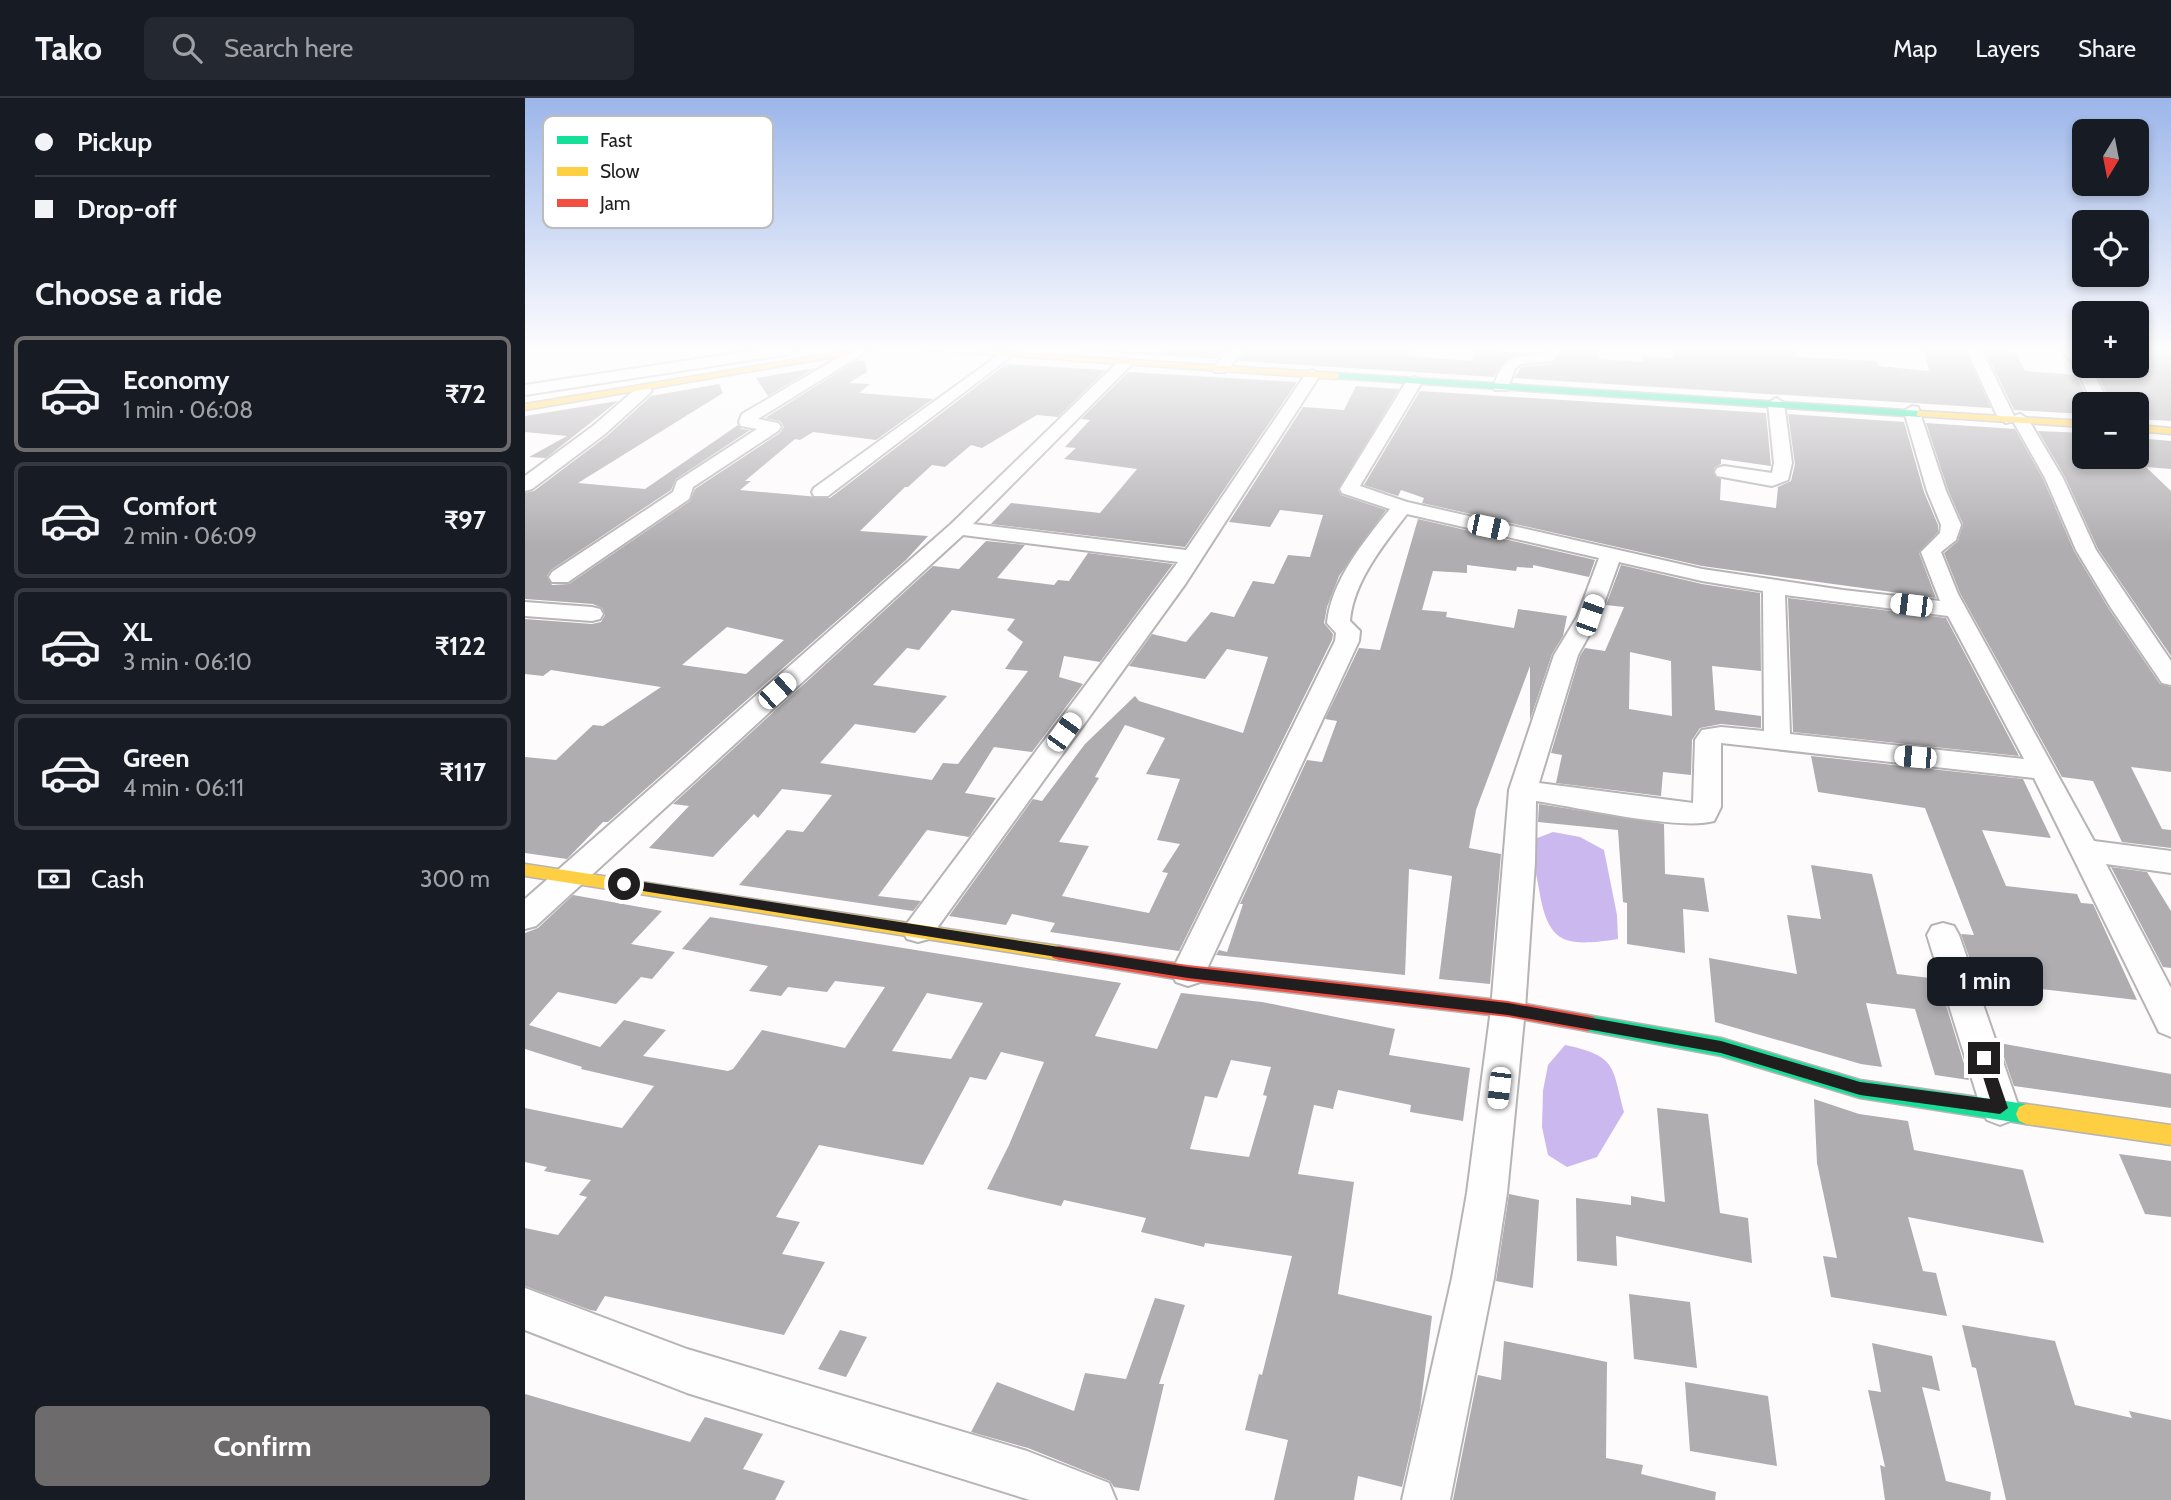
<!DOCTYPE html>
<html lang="en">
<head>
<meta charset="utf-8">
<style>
	:root { --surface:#171b24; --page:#242831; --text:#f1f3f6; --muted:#9ea1a6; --line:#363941; --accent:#6e6b6d }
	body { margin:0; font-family:Cabin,sans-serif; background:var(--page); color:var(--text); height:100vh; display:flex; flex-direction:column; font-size:26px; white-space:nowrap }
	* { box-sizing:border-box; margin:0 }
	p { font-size:23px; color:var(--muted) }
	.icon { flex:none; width:38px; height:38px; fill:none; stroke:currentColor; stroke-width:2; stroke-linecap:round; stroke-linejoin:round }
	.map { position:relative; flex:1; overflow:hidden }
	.drawer { display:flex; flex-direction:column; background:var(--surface); width:525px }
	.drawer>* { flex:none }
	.banner { display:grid; align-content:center; height:154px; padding:0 35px; background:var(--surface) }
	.needle { width:46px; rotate:190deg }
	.buttons { position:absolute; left:1547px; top:21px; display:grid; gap:14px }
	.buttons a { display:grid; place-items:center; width:77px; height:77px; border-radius:10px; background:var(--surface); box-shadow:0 4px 10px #0003; font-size:35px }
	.end { position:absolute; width:32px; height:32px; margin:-16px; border:9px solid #211e20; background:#fff; box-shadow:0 0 0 4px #fff }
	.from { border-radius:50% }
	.bubble { position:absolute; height:49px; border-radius:10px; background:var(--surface); box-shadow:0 4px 10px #0003; font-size:23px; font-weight:700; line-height:49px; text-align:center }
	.car { position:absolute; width:21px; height:42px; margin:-21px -10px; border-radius:9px; box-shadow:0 0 5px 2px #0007; background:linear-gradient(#fff 24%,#345 0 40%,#fff 0 76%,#345 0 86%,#fff 0) }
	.banner b { display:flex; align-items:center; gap:24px; height:66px; font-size:26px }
	.banner b+b { border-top:2px solid var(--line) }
	.banner i { width:18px; height:18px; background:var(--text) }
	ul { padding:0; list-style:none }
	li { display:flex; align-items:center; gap:21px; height:116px; margin:0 14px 10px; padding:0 21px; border:4px solid var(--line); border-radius:10px }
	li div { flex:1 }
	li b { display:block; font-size:26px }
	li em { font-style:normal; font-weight:700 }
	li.selected { border-color:var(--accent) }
	li>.icon { width:63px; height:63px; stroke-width:1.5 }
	h2 { padding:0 35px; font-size:32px; line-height:84px }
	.pay { display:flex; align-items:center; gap:18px; height:77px; padding:0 35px; font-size:26px }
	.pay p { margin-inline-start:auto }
	.primary-button { display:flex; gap:14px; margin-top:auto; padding:14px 35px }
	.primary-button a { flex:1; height:80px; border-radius:10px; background:var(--accent); color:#fff; font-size:28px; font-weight:700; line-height:80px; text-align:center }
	header { display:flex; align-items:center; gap:42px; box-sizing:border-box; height:98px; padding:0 35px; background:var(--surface); border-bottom:2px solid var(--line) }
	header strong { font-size:33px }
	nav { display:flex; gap:38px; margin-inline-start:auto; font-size:24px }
	.search { width:490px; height:63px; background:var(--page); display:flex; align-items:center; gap:18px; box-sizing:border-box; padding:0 24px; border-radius:10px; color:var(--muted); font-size:26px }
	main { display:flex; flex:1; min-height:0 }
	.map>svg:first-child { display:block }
	.water { fill:#cbb8ee }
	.building { fill:#afadaf; fill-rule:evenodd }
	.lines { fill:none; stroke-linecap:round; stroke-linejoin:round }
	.street-casing { stroke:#b6b4b5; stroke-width:4 }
	.fast-casing { stroke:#b6b4b5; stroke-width:3 }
	.slow-casing { stroke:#b6b4b5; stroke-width:3 }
	.jam-casing { stroke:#b6b4b5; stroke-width:3 }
	.street { fill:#fffeff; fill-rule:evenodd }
	.fast { fill:#16e098; fill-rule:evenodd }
	.slow { fill:#ffcf43; fill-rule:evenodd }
	.jam { fill:#f24e42; fill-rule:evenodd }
	.route { fill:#211e20 }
	.key { fill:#fff; stroke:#bcbcbc; stroke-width:2 }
	.key-label { font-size:19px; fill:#211e20 }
</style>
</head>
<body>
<header>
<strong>Tako</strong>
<div class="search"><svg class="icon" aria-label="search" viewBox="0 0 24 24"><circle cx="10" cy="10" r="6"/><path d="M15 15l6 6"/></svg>Search here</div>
<nav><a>Map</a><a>Layers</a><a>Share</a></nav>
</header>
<main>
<section class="drawer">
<div class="banner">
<b><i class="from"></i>Pickup</b>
<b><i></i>Drop-off</b>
</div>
<h2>Choose a ride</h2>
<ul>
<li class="selected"><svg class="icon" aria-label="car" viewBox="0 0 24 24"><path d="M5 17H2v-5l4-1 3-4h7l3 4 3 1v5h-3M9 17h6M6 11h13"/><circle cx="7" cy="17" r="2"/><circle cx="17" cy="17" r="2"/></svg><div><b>Economy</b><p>1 min · 06:08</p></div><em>₹72</em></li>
<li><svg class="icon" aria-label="car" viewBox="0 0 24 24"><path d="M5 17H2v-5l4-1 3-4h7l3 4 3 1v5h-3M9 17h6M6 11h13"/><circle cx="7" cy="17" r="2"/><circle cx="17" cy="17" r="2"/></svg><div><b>Comfort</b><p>2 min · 06:09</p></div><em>₹97</em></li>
<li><svg class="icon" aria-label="car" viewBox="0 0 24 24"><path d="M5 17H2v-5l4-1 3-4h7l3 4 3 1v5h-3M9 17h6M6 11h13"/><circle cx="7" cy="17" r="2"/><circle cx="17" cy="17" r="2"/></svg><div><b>XL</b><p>3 min · 06:10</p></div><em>₹122</em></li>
<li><svg class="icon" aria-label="car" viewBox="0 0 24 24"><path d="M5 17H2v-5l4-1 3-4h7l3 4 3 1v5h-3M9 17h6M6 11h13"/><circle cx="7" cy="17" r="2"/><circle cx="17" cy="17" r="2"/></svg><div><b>Green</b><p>4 min · 06:11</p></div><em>₹117</em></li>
</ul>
<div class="pay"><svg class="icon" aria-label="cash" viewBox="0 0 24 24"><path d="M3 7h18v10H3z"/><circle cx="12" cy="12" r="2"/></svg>Cash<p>300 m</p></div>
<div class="primary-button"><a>Confirm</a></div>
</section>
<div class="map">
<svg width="1646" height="1402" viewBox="0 0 1646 1402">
	<rect width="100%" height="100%" fill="#fdfbfc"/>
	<path class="water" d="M 1028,734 L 1055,739 L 1079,752 L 1092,817 L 1093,841 C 1040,849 1023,847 1014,791 C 1011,774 1007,760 1007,742 Z
		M 1040,947 C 1092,958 1087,968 1099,1014 L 1072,1059 L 1042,1069 L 1023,1057 L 1017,1029 L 1018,993 L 1023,967 Z"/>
	<path class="building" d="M 553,252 L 619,254 L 700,252 L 692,261 Z
		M 722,252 L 885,252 L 883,258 L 948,263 L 951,252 L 995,255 L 979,263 L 969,279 L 714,263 Z
		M 1039,252 L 1074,252 L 1073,261 L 1119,264 L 1118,258 L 1148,260 L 1148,252 L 1269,252 L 1271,259 L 1351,263 L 1354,268 L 1404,273 L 1399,252 L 1440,252 L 1466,310 L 989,280 L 996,269 L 1027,266 Z
		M 1460,252 L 1491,254 L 1500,273 L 1551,277 L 1565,306 L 1559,306 L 1559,316 L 1489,312 Z
		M 1612,252 L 1646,252 L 1646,323 L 1612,321 L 1612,306 L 1587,306 L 1568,268 L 1612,272 Z
		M 340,262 L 342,274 L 324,285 L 345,286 L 334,295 L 408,301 L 351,342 L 288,334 L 275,342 L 270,341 L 220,383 L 226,383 L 215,392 L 305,400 L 481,266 L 581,272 L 533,319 L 512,317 L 457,350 L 446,347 L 420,369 L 407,367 L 383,389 L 380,389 L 335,433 L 403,438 L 381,462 L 83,724 L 78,724 L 42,761 L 0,755 L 0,659 L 31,662 L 68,627 L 78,628 L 136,589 L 26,572 L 18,578 L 0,576 L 0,521 L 67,526 L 76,524 L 80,517 L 77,510 L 68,506 L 0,501 L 0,395 L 9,393 L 82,338 L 126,298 L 194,286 L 198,295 L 53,385 L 120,391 L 213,327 L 216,331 L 225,332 L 151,381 L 146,392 L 26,472 L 22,478 L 27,487 L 44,486 L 165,403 L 170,391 L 255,335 L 259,329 L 255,323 L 240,320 L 331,263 ZM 202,529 L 259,542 L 221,576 L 157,567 Z
		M 290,270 L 243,298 L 231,280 Z
		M 603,274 L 772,284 L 660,449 L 466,426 L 486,405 L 575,415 L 612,371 L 539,361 L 551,350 L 540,349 L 565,322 L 556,321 Z
		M 831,288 L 874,291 L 813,392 L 816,397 L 861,412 L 814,478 L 802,509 L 799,525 L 808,536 L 807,542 L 654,853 L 525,834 L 530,825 L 487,816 L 481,827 L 424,818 L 508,701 L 517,703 L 560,646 L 610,598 L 614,603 L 718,635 L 743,559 L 702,551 L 680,581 L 604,568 L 627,536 L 661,544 L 686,514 L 709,519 L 728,483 L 749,486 L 763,457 L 785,459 L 798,417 L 755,412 L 745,429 L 704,424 L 778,309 L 819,312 ZM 600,627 L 640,640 L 621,676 L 655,681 L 632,742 L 655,746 L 637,774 L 643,775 L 624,815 L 537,798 L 564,748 L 534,744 L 574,680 L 570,679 Z
		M 895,293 L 1241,315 L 1246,368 L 1196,361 L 1196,366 L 1190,369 L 1188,375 L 1196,381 L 1195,402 L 1251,410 L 1253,389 L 1266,383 L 1270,366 L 1263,316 L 1379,324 L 1399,394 L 1413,427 L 1413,434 L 1394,455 L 1411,500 L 1177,468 L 897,405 L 899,400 L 876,392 L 873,398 L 839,387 Z
		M 93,303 L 21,360 L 4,359 L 42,338 L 0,334 L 0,318 Z
		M 1401,325 L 1490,331 L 1518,381 L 1549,453 L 1584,511 L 1635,586 L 1646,589 L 1646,674 L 1606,669 L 1637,731 L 1646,732 L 1646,750 L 1597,744 L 1568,683 L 1537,679 L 1435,495 L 1419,455 L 1433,443 L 1438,426 L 1423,392 Z
		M 1513,333 L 1559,335 L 1559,359 L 1612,361 L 1612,340 L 1646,343 L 1646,371 L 1621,369 L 1646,393 L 1646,558 L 1573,451 L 1540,379 Z
		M 893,421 L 1070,462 L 1064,479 L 1008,467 L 1008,470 L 992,469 L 991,473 L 942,467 L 942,475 L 908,473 L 897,512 L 922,514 L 921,519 L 989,530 L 993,511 L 1042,518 L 1038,538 L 1027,556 L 1005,622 L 1005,568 L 951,712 L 944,750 L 976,756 L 965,886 L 914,881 L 927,778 L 884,771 L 880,877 L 691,857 L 694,852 L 702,854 L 718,806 L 715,806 L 782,662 L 797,664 L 812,623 L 800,621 L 834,550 L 855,552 Z
		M 461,443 L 500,447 L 472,480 L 529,487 L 533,482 L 544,483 L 563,455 L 648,466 L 575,564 L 539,558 L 534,579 L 558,586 L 507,654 L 469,649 L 440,695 L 471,700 L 444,739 L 402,732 L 353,798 L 396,803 L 388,813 L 214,787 L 262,732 L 278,734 L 307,697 L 257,691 L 233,720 L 229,716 L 188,759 L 124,750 L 164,708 L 148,706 L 408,468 L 434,471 ZM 427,512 L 490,521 L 482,532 L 498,544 L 480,571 L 503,573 L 433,666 L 418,665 L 407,682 L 295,665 L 330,626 L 390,635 L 422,598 L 348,587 L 382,550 L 394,552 Z
		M 1096,467 L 1177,486 L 1235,495 L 1236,573 L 1187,568 L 1190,612 L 1236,618 L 1236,630 L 1196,626 L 1175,630 L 1167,642 L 1166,677 L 1138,674 L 1136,698 L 1031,685 L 1037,657 L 1026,655 L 1055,558 L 1060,550 L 1080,553 L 1099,509 L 1081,507 ZM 1105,554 L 1146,563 L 1147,618 L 1104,611 Z
		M 1263,500 L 1421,520 L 1494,658 L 1268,634 Z
		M 1286,658 L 1498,681 L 1526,740 L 1457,732 L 1481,788 L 1552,796 L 1556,805 L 1568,806 L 1612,902 L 1453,884 L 1436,836 L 1449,837 L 1400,710 L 1293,694 Z
		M 1014,706 L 1139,726 L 1140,776 L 1179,780 L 1184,814 L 1158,811 L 1160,855 L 1102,846 L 1102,805 L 1098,804 L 1093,732 L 1013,724 Z
		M 1286,767 L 1347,776 L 1372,876 L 1413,881 L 1444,982 L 1410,977 L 1390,911 L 1341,905 L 1357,969 L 1336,966 L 1190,924 L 1184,860 L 1272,876 L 1262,817 L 1296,821 Z
		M 1586,769 L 1622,774 L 1646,813 L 1646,870 L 1638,869 Z
		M 48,797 L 137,813 L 106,846 L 150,854 L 127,881 L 116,879 L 91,906 L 33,894 L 4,927 L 75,949 L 99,922 L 141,932 L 118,958 L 203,973 L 208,971 L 237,932 L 320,950 L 360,889 L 310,883 L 302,894 L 263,889 L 256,898 L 224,893 L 243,868 L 157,851 L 185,819 L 596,885 L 570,938 L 632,951 L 656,895 L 737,904 L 870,931 L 864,957 L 945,970 L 938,1023 L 885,1014 L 886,1007 L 813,992 L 808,1011 L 789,1007 L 773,1076 L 829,1084 L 813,1196 L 907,1218 L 895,1312 L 877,1389 L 833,1378 L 829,1402 L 749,1402 L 763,1342 L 720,1332 L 734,1276 L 737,1277 L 767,1158 L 680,1145 L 679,1149 L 616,1134 L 621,1120 L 539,1102 L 536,1108 L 462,1091 L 484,1047 L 519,964 L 476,954 L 461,982 L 445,979 L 398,1067 L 294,1047 L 251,1119 L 275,1124 L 257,1156 L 300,1164 L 259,1237 L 80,1198 L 71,1213 L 65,1212 L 0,1188 L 0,1130 L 33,1137 L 62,1099 L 54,1097 L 66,1082 L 19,1073 L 22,1069 L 0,1064 L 0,1010 L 97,1030 L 129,988 L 56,971 L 57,969 L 0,951 L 0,835 L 13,830 ZM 402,895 L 458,905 L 426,961 L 367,953 ZM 706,962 L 746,969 L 738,997 L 742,998 L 724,1059 L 665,1051 L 680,998 L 692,1000 Z
		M 1474,945 L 1646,976 L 1646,1010 L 1489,988 Z
		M 1289,1001 L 1334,1016 L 1383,1023 L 1389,1052 L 1498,1072 L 1519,1145 L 1383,1119 L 1398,1173 L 1411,1175 L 1422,1218 L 1306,1199 L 1298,1158 L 1312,1160 L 1292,1065 Z
		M 1132,1010 L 1183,1016 L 1195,1115 L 1223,1120 L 1227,1165 L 1091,1138 L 1092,1168 L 1052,1163 L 1051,1100 L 1106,1107 L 1106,1098 L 1140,1104 Z
		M 1594,1056 L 1646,1063 L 1646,1119 L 1620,1116 Z
		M 984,1096 L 1014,1102 L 1008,1190 L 971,1183 Z
		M 1104,1196 L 1165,1204 L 1172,1270 L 1109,1261 Z
		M 630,1200 L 660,1207 L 634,1286 L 639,1286 L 614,1393 L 589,1389 L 585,1383 L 503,1350 L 446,1334 L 472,1284 L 549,1313 L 560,1275 L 601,1281 Z
		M 1437,1227 L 1530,1243 L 1550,1307 L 1607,1320 L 1604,1313 L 1646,1322 L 1646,1402 L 1481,1402 L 1451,1270 L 1447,1269 Z
		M 315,1232 L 342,1239 L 321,1279 L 293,1271 Z
		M 979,1243 L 1082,1264 L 1081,1360 L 1118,1367 L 1116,1376 L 1191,1394 L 1190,1402 L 928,1402 L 953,1277 L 976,1282 Z
		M 1347,1245 L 1407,1258 L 1415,1293 L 1397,1289 L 1421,1383 L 1466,1394 L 1465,1402 L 1360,1402 L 1355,1367 L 1360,1369 L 1343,1292 L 1356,1294 Z
		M 1160,1284 L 1243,1298 L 1252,1368 L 1165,1353 Z
		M 0,1296 L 165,1344 L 180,1319 L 238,1336 L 218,1371 L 260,1383 L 250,1402 L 0,1402 Z"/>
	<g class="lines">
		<g class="street-casing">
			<path id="street" d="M 232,252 L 271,252 L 264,256 L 0,297 L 0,287 Z
				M 326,252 L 341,254 L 233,321 L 253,325 L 256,329 L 253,333 L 168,389 L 164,401 L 43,484 L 27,484 L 24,479 L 27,474 L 148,394 L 152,383 L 232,331 L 216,328 L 214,324 L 217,316 Z
				M 704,252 L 720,252 L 700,274 L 690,274 L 687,271 Z
				M 1021,252 L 1037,252 L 1027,263 L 995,266 L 990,271 L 982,292 L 970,292 L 968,289 C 980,257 985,258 1018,256 Z
				M 1442,252 L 1457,252 L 1489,318 L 1495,316 L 1503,321 L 1538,380 L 1571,452 L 1646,563 L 1646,587 L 1637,585 L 1586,510 L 1551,452 L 1520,380 L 1488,323 L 1481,325 L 1473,320 Z
				M 1537,252 L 1553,252 L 1559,259 L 1559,268 L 1565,268 L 1584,306 L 1568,306 L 1550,268 Z
				M 479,253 L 484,254 L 486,257 L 484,260 L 303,398 L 289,398 L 287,394 L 289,390 Z
				M 600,260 L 608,265 L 605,268 L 448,426 L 661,452 L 782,274 L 787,272 L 795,277 L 661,485 L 404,841 L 393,844 L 382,841 L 377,832 L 653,464 L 438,437 L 11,828 L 0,831 L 0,801 L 426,426 L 595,262 Z
				M 889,279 L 897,284 L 835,388 L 882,404 L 1177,471 L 1318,492 L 1415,503 L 1396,454 L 1415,435 L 1416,427 L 1402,393 L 1379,313 L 1387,308 L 1393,309 L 1421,393 L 1436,427 L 1431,442 L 1416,454 L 1433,496 L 1569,743 L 1646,753 L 1646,775 L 1581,766 L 1646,890 L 1646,939 L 1634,934 L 1509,680 L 1196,645 L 1196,709 L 1189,723 C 1155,733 1051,709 1011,703 L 1010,764 L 1000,911 L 982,1095 L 969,1180 L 925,1402 L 877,1402 L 927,1180 L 942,1095 L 966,911 L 984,692 L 1029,557 L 1052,519 L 1074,460 L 882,416 C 859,446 828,484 825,523 L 835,533 L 834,543 L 680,875 L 675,884 L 663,888 L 651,884 L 646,875 L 810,543 L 811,535 L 802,525 C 806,483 839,443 865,411 L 817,395 L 815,391 L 881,284 ZM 1094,464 L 1177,483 L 1238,493 L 1239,633 L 1196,629 L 1177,632 L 1170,642 L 1168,705 L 1014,685 L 1053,557 L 1074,519 ZM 1260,497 L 1423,518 L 1499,661 L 1265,636 Z
				M 119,287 L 127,292 L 125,295 L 80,336 L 7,391 L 0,393 L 0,378 L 68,328 L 113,289 Z
				M 1251,300 L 1259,305 L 1267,365 L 1263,382 L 1247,388 L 1192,378 L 1190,374 L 1192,370 L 1199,368 L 1247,375 L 1249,365 L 1243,305 Z
				M 0,504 L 67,509 L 75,511 L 78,516 L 75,521 L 67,523 L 0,518 Z
				M 1418,825 L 1429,828 L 1434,837 L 1494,1010 L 1488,1022 L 1475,1027 L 1462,1022 L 1456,1010 L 1402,837 L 1407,828 Z
				M 0,1190 L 162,1251 L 502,1353 L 584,1385 L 591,1402 L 505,1402 L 162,1295 L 0,1232 Z"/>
		</g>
		<g class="fast-casing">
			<path id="fast" d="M 811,275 L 1395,313 L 1400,316 L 1395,319 L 808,280 L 807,278 Z
				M 1062,917 L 1196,940 L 1335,982 L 1501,1006 L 1508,1009 L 1511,1016 L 1508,1023 L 1501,1026 L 1335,1000 L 1196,958 L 1062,933 L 1055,931 L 1052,925 L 1055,919 Z"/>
		</g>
		<g class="slow-casing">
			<path id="slow" d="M 329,252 L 350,252 L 0,312 L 0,306 Z
				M 400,252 L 449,252 L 811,275 L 815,278 L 811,281 Z
				M 1395,313 L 1559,323 L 1559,329 L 1392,318 L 1392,314 Z
				M 1612,327 L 1646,330 L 1646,336 L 1612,333 Z
				M 0,766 L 534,848 L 540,850 L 543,855 L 540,860 L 534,862 L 0,778 Z
				M 1501,1006 L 1646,1027 L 1646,1047 L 1501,1026 L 1494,1023 L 1491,1016 L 1494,1009 Z"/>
		</g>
		<g class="jam-casing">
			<path id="jam" d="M 534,848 L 663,867 L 983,903 L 1062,917 L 1069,919 L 1072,925 L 1069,931 L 1062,933 L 983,919 L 663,883 L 534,862 L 528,860 L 525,855 L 528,850 Z"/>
		</g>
		<use href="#street" class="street"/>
		<use href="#fast" class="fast"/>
		<use href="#slow" class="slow"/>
		<use href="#jam" class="jam"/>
	</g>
	<linearGradient id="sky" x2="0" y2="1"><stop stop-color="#9cb6ea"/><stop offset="0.56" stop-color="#fefdfe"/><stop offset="1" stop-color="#fefdfe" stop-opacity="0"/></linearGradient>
	<rect width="1646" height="449" fill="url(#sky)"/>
	<path class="route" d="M 99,781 L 663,869 L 983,905 L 1196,943 L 1335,984 L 1465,1001 L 1452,960 L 1459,954 L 1466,960 L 1483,1010 L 1475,1016 L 1335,997 L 1196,955 L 983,917 L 663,880 L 99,790 L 93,786 Z"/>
	<rect x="18" y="18" width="230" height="112" rx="10" class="key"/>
	<rect x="32" y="38" width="31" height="8" fill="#16e098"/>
	<rect x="32" y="69" width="31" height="9" fill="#ffcf43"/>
	<rect x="32" y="101" width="31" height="8" fill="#f24e42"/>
	<g class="key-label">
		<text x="75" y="49">Fast</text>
		<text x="75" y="80">Slow</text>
		<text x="75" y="112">Jam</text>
	</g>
</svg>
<div class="buttons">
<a><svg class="needle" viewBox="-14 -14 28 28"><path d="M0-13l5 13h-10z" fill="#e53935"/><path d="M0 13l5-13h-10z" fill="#9ea1a6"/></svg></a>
<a><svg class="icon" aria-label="locate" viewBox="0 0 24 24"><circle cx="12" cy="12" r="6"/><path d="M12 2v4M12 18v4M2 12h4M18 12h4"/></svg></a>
<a>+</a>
<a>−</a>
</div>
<i class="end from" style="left:99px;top:786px"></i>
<i class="end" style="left:1459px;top:960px"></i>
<div class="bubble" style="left:1402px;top:859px;width:116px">1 min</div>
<i class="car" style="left:963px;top:429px;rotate:102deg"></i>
<i class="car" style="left:1386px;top:507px;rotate:277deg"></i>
<i class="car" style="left:1065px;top:517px;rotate:19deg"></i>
<i class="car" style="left:252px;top:593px;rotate:48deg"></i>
<i class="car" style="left:539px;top:634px;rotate:36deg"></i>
<i class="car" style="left:1390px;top:659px;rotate:275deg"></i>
<i class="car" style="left:974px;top:990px;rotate:187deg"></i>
</div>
</main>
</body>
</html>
